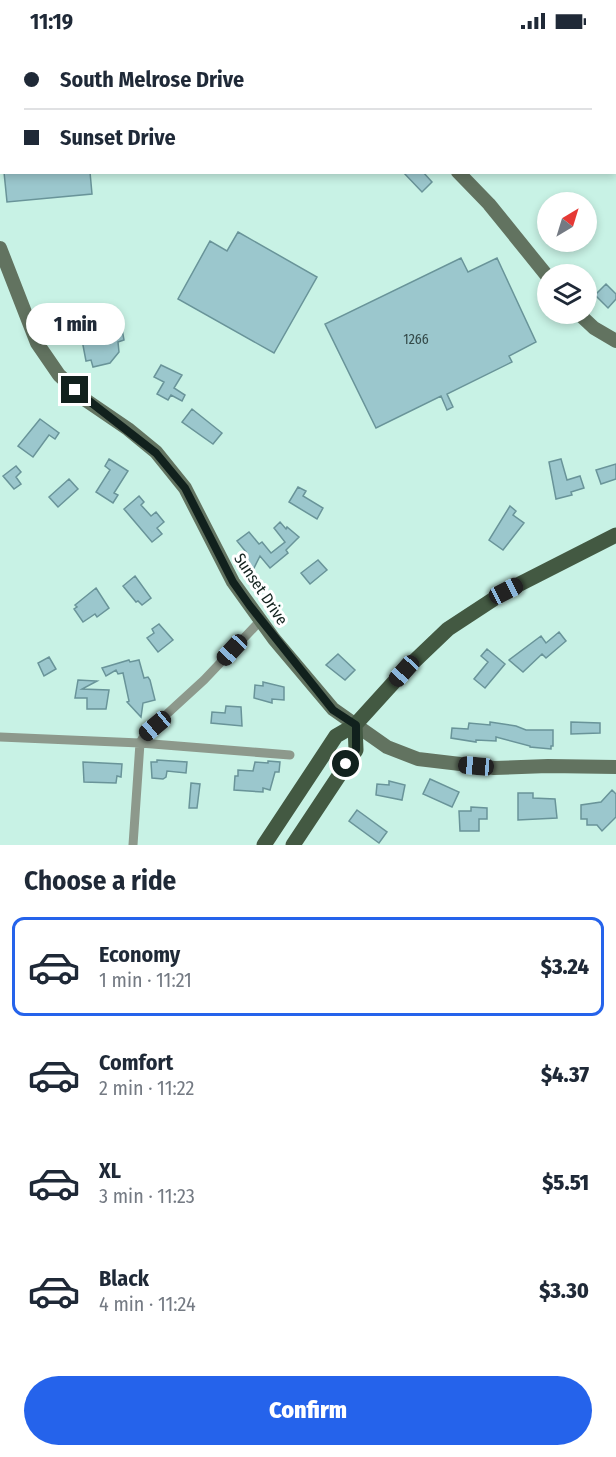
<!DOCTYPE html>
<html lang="en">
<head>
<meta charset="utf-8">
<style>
	:root { --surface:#fff; --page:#f2f2f3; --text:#1f2937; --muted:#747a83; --line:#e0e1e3; --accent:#2563eb }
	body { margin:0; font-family:"Fira Sans Condensed",sans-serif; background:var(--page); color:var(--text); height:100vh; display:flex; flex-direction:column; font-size:22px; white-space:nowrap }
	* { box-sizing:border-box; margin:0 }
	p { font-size:20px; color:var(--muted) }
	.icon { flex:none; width:33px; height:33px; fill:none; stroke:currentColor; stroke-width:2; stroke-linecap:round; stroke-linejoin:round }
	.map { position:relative; height:803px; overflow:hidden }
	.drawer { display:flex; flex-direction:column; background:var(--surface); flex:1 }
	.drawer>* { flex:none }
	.top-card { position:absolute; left:0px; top:0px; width:616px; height:132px; box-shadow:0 3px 9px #0003; display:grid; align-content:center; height:132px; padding:0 24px; background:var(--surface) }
	.needle { width:39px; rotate:38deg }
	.fabs { position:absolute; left:537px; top:150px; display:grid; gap:12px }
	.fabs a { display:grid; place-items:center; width:60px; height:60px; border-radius:50%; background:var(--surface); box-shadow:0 3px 9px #0003; font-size:30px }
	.end { position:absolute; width:27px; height:27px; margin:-14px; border:8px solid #11211d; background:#fff; box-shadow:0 0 0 3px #fff }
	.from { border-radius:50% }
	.bubble { position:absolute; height:42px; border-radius:21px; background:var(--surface); box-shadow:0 3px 9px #0003; font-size:20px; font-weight:800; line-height:42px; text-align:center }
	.car { position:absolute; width:18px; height:36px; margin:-18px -9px; border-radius:8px; box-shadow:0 0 4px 2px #0007; background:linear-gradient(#222 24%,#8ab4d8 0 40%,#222 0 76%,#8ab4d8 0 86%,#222 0) }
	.top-card b { display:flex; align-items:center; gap:21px; height:57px; font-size:22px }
	.top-card b+b { border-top:2px solid var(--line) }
	.top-card i { width:15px; height:15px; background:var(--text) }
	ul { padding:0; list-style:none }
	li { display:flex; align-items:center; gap:18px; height:99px; margin:0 12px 9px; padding:0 12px; border:3px solid transparent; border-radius:12px }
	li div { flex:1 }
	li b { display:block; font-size:22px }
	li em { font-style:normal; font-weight:800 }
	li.active { border-color:var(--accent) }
	li>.icon { width:54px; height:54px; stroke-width:1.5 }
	h2 { padding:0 24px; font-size:27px; line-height:72px }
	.button { display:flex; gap:12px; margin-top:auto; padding:12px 24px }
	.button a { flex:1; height:69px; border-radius:36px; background:var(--accent); color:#fff; font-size:24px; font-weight:800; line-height:69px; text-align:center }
	.status { display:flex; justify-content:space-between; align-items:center; height:42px; padding:0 30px; background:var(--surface); direction:ltr }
	.status svg { height:16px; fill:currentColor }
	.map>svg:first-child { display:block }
	.building { fill:#9bc7cd; stroke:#699499; stroke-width:1.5 }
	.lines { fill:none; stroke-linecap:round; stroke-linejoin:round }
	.street { stroke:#8d998c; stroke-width:9 }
	.secondary { stroke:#627360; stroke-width:14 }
	.primary { stroke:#435942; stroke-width:15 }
	.route { stroke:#11211d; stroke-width:8 }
	.labels { text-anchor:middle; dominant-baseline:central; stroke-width:6; stroke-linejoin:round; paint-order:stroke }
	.number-label { font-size:14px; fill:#344a49 }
	.street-label { font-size:16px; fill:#11211d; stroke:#fff }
</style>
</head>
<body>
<div class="status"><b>11:19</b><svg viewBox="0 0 49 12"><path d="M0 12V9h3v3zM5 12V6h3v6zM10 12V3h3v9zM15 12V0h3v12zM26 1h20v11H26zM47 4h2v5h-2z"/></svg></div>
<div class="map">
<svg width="616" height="803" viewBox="0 0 616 803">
	<rect width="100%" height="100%" fill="#c8f2e5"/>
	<path class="building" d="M 4,130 L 90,130 L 92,152 L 7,160 Z
		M 403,130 L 423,130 L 432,140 L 422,150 Z
		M 238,190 L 317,235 L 274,311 L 178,257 L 210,199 L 227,209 Z
		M 461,216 L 468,230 L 497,216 L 536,300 L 509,314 L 512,320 L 447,352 L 453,365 L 447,368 L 441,354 L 376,386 L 325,282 Z
		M 606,242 L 616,252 L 616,257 L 608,266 L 595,253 Z
		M 78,262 L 79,266 L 83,266 L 85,284 L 60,287 L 56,274 L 59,274 L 58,269 L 61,269 L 61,265 Z
		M 122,287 L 124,298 L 118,300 L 119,310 L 110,321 L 93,325 L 91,318 L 86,319 L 81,293 Z
		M 161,323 L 182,333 L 174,346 L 185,353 L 182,359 L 171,353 L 168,358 L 157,352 L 164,340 L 154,335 Z
		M 192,367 L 222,391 L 213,402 L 182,380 Z
		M 40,377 L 59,391 L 55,397 L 49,393 L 33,415 L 18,404 Z
		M 109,417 L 128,429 L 114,451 L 118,453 L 113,461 L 96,450 L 110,428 L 105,424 Z
		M 561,417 L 567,438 L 580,434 L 584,446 L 571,450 L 572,453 L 556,457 L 549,420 Z
		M 616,422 L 616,437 L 601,442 L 596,428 Z
		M 16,424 L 21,430 L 16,435 L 21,442 L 14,447 L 3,434 Z
		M 69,437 L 78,447 L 58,465 L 49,455 Z
		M 298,445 L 306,449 L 303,454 L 323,466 L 317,477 L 289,460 Z
		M 139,454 L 144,460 L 141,463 L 151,474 L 156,470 L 164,480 L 157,486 L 162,492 L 152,500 L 124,467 Z
		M 510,464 L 516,469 L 513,473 L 524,481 L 503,508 L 489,498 Z
		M 280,480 L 286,487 L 287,485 L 299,495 L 286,508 L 288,511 L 270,526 L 260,514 L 253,528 L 250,529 L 244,526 L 238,517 L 246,510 L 237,499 L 249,490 L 259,502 L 262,500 L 271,511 L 285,500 L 274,486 Z
		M 318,518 L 327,528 L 310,542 L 301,531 Z
		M 135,534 L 151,556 L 142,563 L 138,559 L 136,560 L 123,544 Z
		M 96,546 L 109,566 L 97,575 L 95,572 L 83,580 L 74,567 L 77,565 L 75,563 Z
		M 159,582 L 173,598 L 158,610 L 147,596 L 154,591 L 152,587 Z
		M 559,590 L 566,599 L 546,616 L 542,612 L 523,630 L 509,618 L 541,594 L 546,601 Z
		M 487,607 L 505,622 L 485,646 L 474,637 L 488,620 L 481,614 Z
		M 338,612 L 355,628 L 345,638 L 326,623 Z
		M 49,615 L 56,627 L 44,634 L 38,621 Z
		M 129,618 L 130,620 L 139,618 L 144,636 L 148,635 L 150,638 L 155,658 L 143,661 L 141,675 L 127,660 L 129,659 L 123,631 L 118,632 L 116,628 L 106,634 L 102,626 Z
		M 78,638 L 97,639 L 82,647 L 109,648 L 106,667 L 87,667 L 87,656 L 75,656 Z
		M 263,640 L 284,645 L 284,658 L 272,657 L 272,661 L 254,656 L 255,643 L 263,644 Z
		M 226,664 L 241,665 L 242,684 L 211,681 L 212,670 L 225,671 Z
		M 490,680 L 516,684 L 526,688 L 553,688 L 553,704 L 551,704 L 551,707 L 530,705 L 530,704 L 496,695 L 496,699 L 476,698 L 476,700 L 451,696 L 452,686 L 468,687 L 469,681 L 490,683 Z
		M 571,680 L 600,681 L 600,691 L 571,692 Z
		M 157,718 L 187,720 L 186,731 L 167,729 L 166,735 L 163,737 L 152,736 L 151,720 L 157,720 Z
		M 268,719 L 280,720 L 279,730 L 275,730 L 270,748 L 263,746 L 263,750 L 234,748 L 235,734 L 238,734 L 238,728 L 253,729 L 255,720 L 268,721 Z
		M 83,720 L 122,722 L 121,735 L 117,734 L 116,741 L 84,740 Z
		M 430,737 L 459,750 L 452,765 L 423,752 Z
		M 389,739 L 405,743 L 402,758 L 376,753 L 377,742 L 389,743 Z
		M 191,741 L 200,742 L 197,766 L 189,766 Z
		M 612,748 L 616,752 L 616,775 L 602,789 L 597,783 L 587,783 L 587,777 L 581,777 L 581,763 L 601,760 Z
		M 518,751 L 533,751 L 533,756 L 555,757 L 557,776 L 518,778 Z
		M 471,765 L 487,766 L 487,777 L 479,777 L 479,789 L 460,789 L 459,769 L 471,769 Z
		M 357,768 L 387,790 L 379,801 L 349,779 Z"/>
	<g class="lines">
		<path class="street" d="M 0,695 L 140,701 L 290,713
			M 133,803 L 140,701 L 145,692 L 204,638 L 261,578"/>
		<path class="secondary" d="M 337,0 L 338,2
			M 458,130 L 489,162 L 548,235
			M 0,206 L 37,301 L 59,333 L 87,359 L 128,387 L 156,410 L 185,446 L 233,540 L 274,597 L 333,667 L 387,705 L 418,717 L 494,726 L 548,724 L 616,725
			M 579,272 L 594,286 L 616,299"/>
		<path class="primary" d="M 264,803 L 336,694 L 355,683 L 404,629 L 448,587 L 506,549 L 616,493
			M 293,803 L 356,708 L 355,683"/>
	</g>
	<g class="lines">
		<path class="route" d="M 75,348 L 156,411 L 185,446 L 233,540 L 250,564 L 333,668 L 356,683 L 356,708 L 346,722"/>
	</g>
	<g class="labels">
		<g class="number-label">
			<text x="416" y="297">1266</text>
		</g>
		<g class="street-label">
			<text transform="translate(261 547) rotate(56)">Sunset Drive</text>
		</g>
	</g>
</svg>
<div class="fabs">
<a><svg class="needle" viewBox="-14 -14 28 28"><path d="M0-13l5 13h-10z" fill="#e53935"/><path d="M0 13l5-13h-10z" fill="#747a83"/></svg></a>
<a><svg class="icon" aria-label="layers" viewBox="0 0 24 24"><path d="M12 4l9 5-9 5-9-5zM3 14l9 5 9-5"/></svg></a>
</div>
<i class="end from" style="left:346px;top:722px"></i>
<i class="end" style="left:75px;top:348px"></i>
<div class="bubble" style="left:26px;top:261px;width:99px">1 min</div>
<i class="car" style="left:506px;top:549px;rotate:63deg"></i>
<i class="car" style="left:232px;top:608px;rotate:223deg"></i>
<i class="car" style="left:404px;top:629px;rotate:222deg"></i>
<i class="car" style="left:155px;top:684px;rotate:230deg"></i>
<i class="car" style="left:476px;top:724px;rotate:275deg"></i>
<div class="top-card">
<b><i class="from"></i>South Melrose Drive</b>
<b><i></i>Sunset Drive</b>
</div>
</div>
<section class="drawer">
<h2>Choose a ride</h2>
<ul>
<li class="active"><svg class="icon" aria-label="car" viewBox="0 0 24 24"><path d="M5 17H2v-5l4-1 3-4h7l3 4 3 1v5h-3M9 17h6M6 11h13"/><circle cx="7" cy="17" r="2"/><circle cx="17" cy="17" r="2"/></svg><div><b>Economy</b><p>1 min · 11:21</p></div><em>$3.24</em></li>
<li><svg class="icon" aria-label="car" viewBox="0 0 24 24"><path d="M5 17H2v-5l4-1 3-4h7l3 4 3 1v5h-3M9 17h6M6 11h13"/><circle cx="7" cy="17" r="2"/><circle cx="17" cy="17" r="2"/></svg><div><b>Comfort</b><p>2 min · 11:22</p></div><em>$4.37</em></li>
<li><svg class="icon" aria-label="car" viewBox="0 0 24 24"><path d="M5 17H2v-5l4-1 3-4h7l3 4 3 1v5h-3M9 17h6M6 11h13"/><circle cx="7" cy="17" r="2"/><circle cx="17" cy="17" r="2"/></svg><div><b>XL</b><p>3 min · 11:23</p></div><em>$5.51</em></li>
<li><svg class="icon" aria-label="car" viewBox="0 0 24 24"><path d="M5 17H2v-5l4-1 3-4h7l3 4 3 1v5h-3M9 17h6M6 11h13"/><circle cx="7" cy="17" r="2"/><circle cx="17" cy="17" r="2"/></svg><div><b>Black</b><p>4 min · 11:24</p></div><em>$3.30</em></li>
</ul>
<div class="button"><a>Confirm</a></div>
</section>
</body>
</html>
